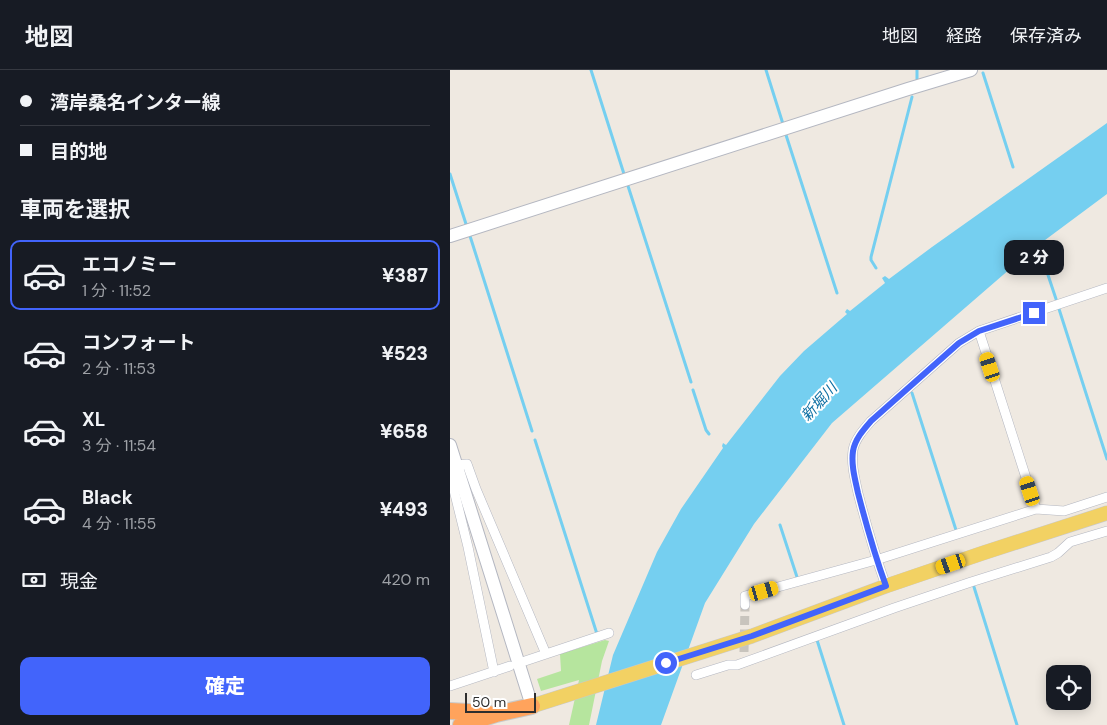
<!DOCTYPE html>
<html lang="ja">
<head>
<meta charset="utf-8">
<style>
	:root { --surface:#171b24; --page:#242831; --text:#f1f3f6; --muted:#9ea1a6; --line:#363941; --accent:#4264fb }
	body { margin:0; font-family:"DM Sans","Noto Sans JP",sans-serif; background:var(--page); color:var(--text); height:100vh; display:flex; flex-direction:column; font-size:19px; white-space:nowrap }
	* { box-sizing:border-box; margin:0 }
	p { font-size:16px; color:var(--muted) }
	.icon { flex:none; width:28px; height:28px; fill:none; stroke:currentColor; stroke-width:2; stroke-linecap:round; stroke-linejoin:round }
	.map { position:relative; flex:1; overflow:hidden }
	.drawer { display:flex; flex-direction:column; background:var(--surface); width:450px }
	.drawer>* { flex:none }
	.banner { display:grid; align-content:center; height:110px; padding:0 20px; background:var(--surface) }
	.tools { position:absolute; left:596px; top:595px; display:grid; gap:10px }
	.tools a { display:grid; place-items:center; width:45px; height:45px; border-radius:10px; background:var(--surface); box-shadow:0 2px 12px #0003; font-size:25px }
	.scale { position:absolute; left:15px; bottom:12px; width:71px; box-sizing:border-box; padding-left:5px; border:2px solid #2e2e2e; border-top:0; font-size:14px; line-height:18px; white-space:nowrap; color:#2e2e2e; -webkit-text-stroke:4px #fff; paint-order:stroke }
	.end { position:absolute; width:22px; height:22px; margin:-11px; border:6px solid #4264fb; background:#fff; box-shadow:0 0 0 2px #fff }
	.from { border-radius:50% }
	.bubble { position:absolute; height:35px; border-radius:10px; background:var(--surface); box-shadow:0 2px 12px #0003; font-size:16px; font-weight:800; line-height:35px; text-align:center }
	.car { position:absolute; width:15px; height:30px; margin:-15px -8px; border-radius:6px; box-shadow:0 0 4px 1px #0007; background:linear-gradient(#f5c518 24%,#345 0 40%,#f5c518 0 76%,#345 0 86%,#f5c518 0) }
	.banner b { display:flex; align-items:center; gap:18px; height:48px; font-size:19px }
	.banner b+b { border-top:1px solid var(--line) }
	.banner i { width:12px; height:12px; background:var(--text) }
	ul { padding:0; list-style:none }
	li { display:flex; align-items:center; gap:15px; height:70px; margin:0 10px 8px; padding:0 10px; border:2px solid transparent; border-radius:10px }
	li div { flex:1 }
	li b { display:block; font-size:19px }
	li em { font-style:normal; font-weight:800 }
	li.current { border-color:var(--accent) }
	li>.icon { width:45px; height:45px; stroke-width:1.5 }
	h2 { padding:0 20px; font-size:22px; line-height:60px }
	.pay { display:flex; align-items:center; gap:12px; height:55px; padding:0 20px; font-size:19px }
	.pay p { margin-inline-start:auto }
	.button { display:flex; gap:10px; margin-top:auto; padding:10px 20px }
	.button a { flex:1; height:58px; border-radius:10px; background:var(--accent); color:#fff; font-size:20px; font-weight:800; line-height:58px; text-align:center }
	header { display:flex; align-items:center; gap:30px; box-sizing:border-box; height:70px; padding:0 25px; background:var(--surface); border-bottom:1px solid var(--line) }
	header strong { font-size:24px }
	nav { display:flex; gap:28px; margin-inline-start:auto; font-size:18px }
	main { display:flex; flex:1; min-height:0 }
	.map>svg:first-child { display:block }
	.green { fill:#b6e59e }
	.water { fill:#75cff0 }
	.lines { fill:none; stroke-linecap:round; stroke-linejoin:round }
	.stream { stroke:#75cff0; stroke-width:3 }
	.street-tunnel { stroke:#c8c4bd; stroke-width:9; stroke-dasharray:9 4.5; stroke-linecap:butt }
	.street-casing { stroke:#b4b7c1; stroke-width:10 }
	.secondary-casing { stroke:#b4b7c1; stroke-width:14 }
	.primary-casing { stroke:#c9c9c9; stroke-width:15 }
	.highway-casing { stroke:#c9c9c9; stroke-width:18 }
	.street { stroke:#fff; stroke-width:9 }
	.secondary { stroke:#fff; stroke-width:12 }
	.primary { stroke:#f2d163; stroke-width:14 }
	.highway { stroke:#ffa35c; stroke-width:16 }
	.route { stroke:#4264fb; stroke-width:6 }
	.labels { text-anchor:middle; dominant-baseline:central; stroke-width:4; stroke-linejoin:round; paint-order:stroke }
	.water-label { font-size:15px; font-style:italic; fill:#0d6fa3; stroke:#fff }
</style>
</head>
<body>
<header>
<strong>地図</strong>
<nav><a>地図</a><a>経路</a><a>保存済み</a></nav>
</header>
<main>
<section class="drawer">
<div class="banner">
<b><i class="from"></i>湾岸桑名インター線</b>
<b><i></i>目的地</b>
</div>
<h2>車両を選択</h2>
<ul>
<li class="current"><svg class="icon" aria-label="car" viewBox="0 0 24 24"><path d="M5 17H2v-5l4-1 3-4h7l3 4 3 1v5h-3M9 17h6M6 11h13"/><circle cx="7" cy="17" r="2"/><circle cx="17" cy="17" r="2"/></svg><div><b>エコノミー</b><p>1 分 · 11:52</p></div><em>¥387</em></li>
<li><svg class="icon" aria-label="car" viewBox="0 0 24 24"><path d="M5 17H2v-5l4-1 3-4h7l3 4 3 1v5h-3M9 17h6M6 11h13"/><circle cx="7" cy="17" r="2"/><circle cx="17" cy="17" r="2"/></svg><div><b>コンフォート</b><p>2 分 · 11:53</p></div><em>¥523</em></li>
<li><svg class="icon" aria-label="car" viewBox="0 0 24 24"><path d="M5 17H2v-5l4-1 3-4h7l3 4 3 1v5h-3M9 17h6M6 11h13"/><circle cx="7" cy="17" r="2"/><circle cx="17" cy="17" r="2"/></svg><div><b>XL</b><p>3 分 · 11:54</p></div><em>¥658</em></li>
<li><svg class="icon" aria-label="car" viewBox="0 0 24 24"><path d="M5 17H2v-5l4-1 3-4h7l3 4 3 1v5h-3M9 17h6M6 11h13"/><circle cx="7" cy="17" r="2"/><circle cx="17" cy="17" r="2"/></svg><div><b>Black</b><p>4 分 · 11:55</p></div><em>¥493</em></li>
</ul>
<div class="pay"><svg class="icon" aria-label="cash" viewBox="0 0 24 24"><path d="M3 7h18v10H3z"/><circle cx="12" cy="12" r="2"/></svg>現金<p>420 m</p></div>
<div class="button"><a>確定</a></div>
</section>
<div class="map">
<svg width="657" height="655" viewBox="0 0 657 655">
	<rect width="100%" height="100%" fill="#efe9e1"/>
	<path class="green" d="M 155,570 L 159,571 L 152,591 L 139,655 L 119,655 L 129,610 L 91,621 L 87,609 L 111,601 L 110,584 Z"/>
	<path class="water" d="M 657,53 L 657,124 L 583,179 L 382,353 L 304,454 L 255,533 L 211,655 L 146,655 L 163,585 L 207,482 L 231,439 L 273,378 L 272,376 L 273,373 L 276,375 L 330,306 L 354,281 L 397,244 L 395,242 L 397,239 L 400,241 L 435,213 L 432,208 L 435,206 L 439,209 L 482,177 Z"/>
	<g class="lines">
		<path class="stream" d="M 141,0 L 174,104
			M 316,0 L 333,54
			M 533,3 L 563,97
			M 467,9 L 467,0
			M 336,65 L 387,223
			M 0,104 L 16,154
			M 178,116 L 241,312
			M 20,166 L 82,361
			M 595,196 L 606,229
			M 426,198 L 421,190 L 421,187 L 462,27
			M 609,239 L 657,389
			M 243,320 L 256,360 L 259,364
			M 462,323 L 506,460
			M 85,370 L 147,564
			M 330,455 L 347,507
			M 524,517 L 567,655
			M 367,570 L 394,655"/>
		<path class="street-tunnel" d="M 294,582 L 295,535"/>
		<g class="street-casing">
			<path id="street" d="M 529,261 L 586,439
				M 0,402 L 6,395 L 17,394 L 26,419 L 96,584
				M 0,404 L 18,477 L 44,602
				M 436,516 C 425,485 416,454 408,423 C 405,409 401,395 403,380 C 405,369 414,359 421,351 L 509,273 L 529,261 L 657,218
				M 295,535 L 295,526 L 426,490 L 586,439 L 614,441 L 657,427
				M 75,591 L 159,563
				M 246,605 L 278,595 L 287,595 L 444,538 L 521,512 L 601,487 L 608,483 L 620,472 L 657,461
				M 0,616 L 60,596"/>
		</g>
		<g class="secondary-casing">
			<path id="secondary" d="M 0,166 L 458,19 L 521,0
				M 0,375 L 82,636"/>
		</g>
		<g class="primary-casing">
			<path id="primary" d="M 82,636 L 302,566 L 436,516 L 533,483 L 657,443"/>
		</g>
		<g class="highway-casing">
			<path id="highway" d="M 0,641 L 37,643
				M 11,655 L 46,644 L 82,636"/>
		</g>
		<use href="#street" class="street"/>
		<use href="#secondary" class="secondary"/>
		<use href="#primary" class="primary"/>
		<use href="#highway" class="highway"/>
	</g>
	<g class="lines">
		<path class="route" d="M 216,593 L 302,566 L 436,516 C 425,486 416,454 408,423 C 405,409 401,395 403,381 C 405,369 414,359 421,351 L 509,273 L 529,261 L 584,243"/>
	</g>
	<g class="labels">
		<g class="water-label">
			<text transform="translate(369 332) rotate(-48)">新堀川</text>
		</g>
	</g>
</svg>
<div class="tools">
<a><svg class="icon" aria-label="locate" viewBox="0 0 24 24"><circle cx="12" cy="12" r="6"/><path d="M12 2v4M12 18v4M2 12h4M18 12h4"/></svg></a>
</div>
<div class="scale">50 m</div>
<i class="end from" style="left:216px;top:593px"></i>
<i class="end" style="left:584px;top:243px"></i>
<div class="bubble" style="left:554px;top:170px;width:60px">2 分</div>
<i class="car" style="left:540px;top:297px;rotate:342deg"></i>
<i class="car" style="left:580px;top:421px;rotate:342deg"></i>
<i class="car" style="left:501px;top:494px;rotate:251deg"></i>
<i class="car" style="left:314px;top:521px;rotate:74deg"></i>
</div>
</main>
</body>
</html>
